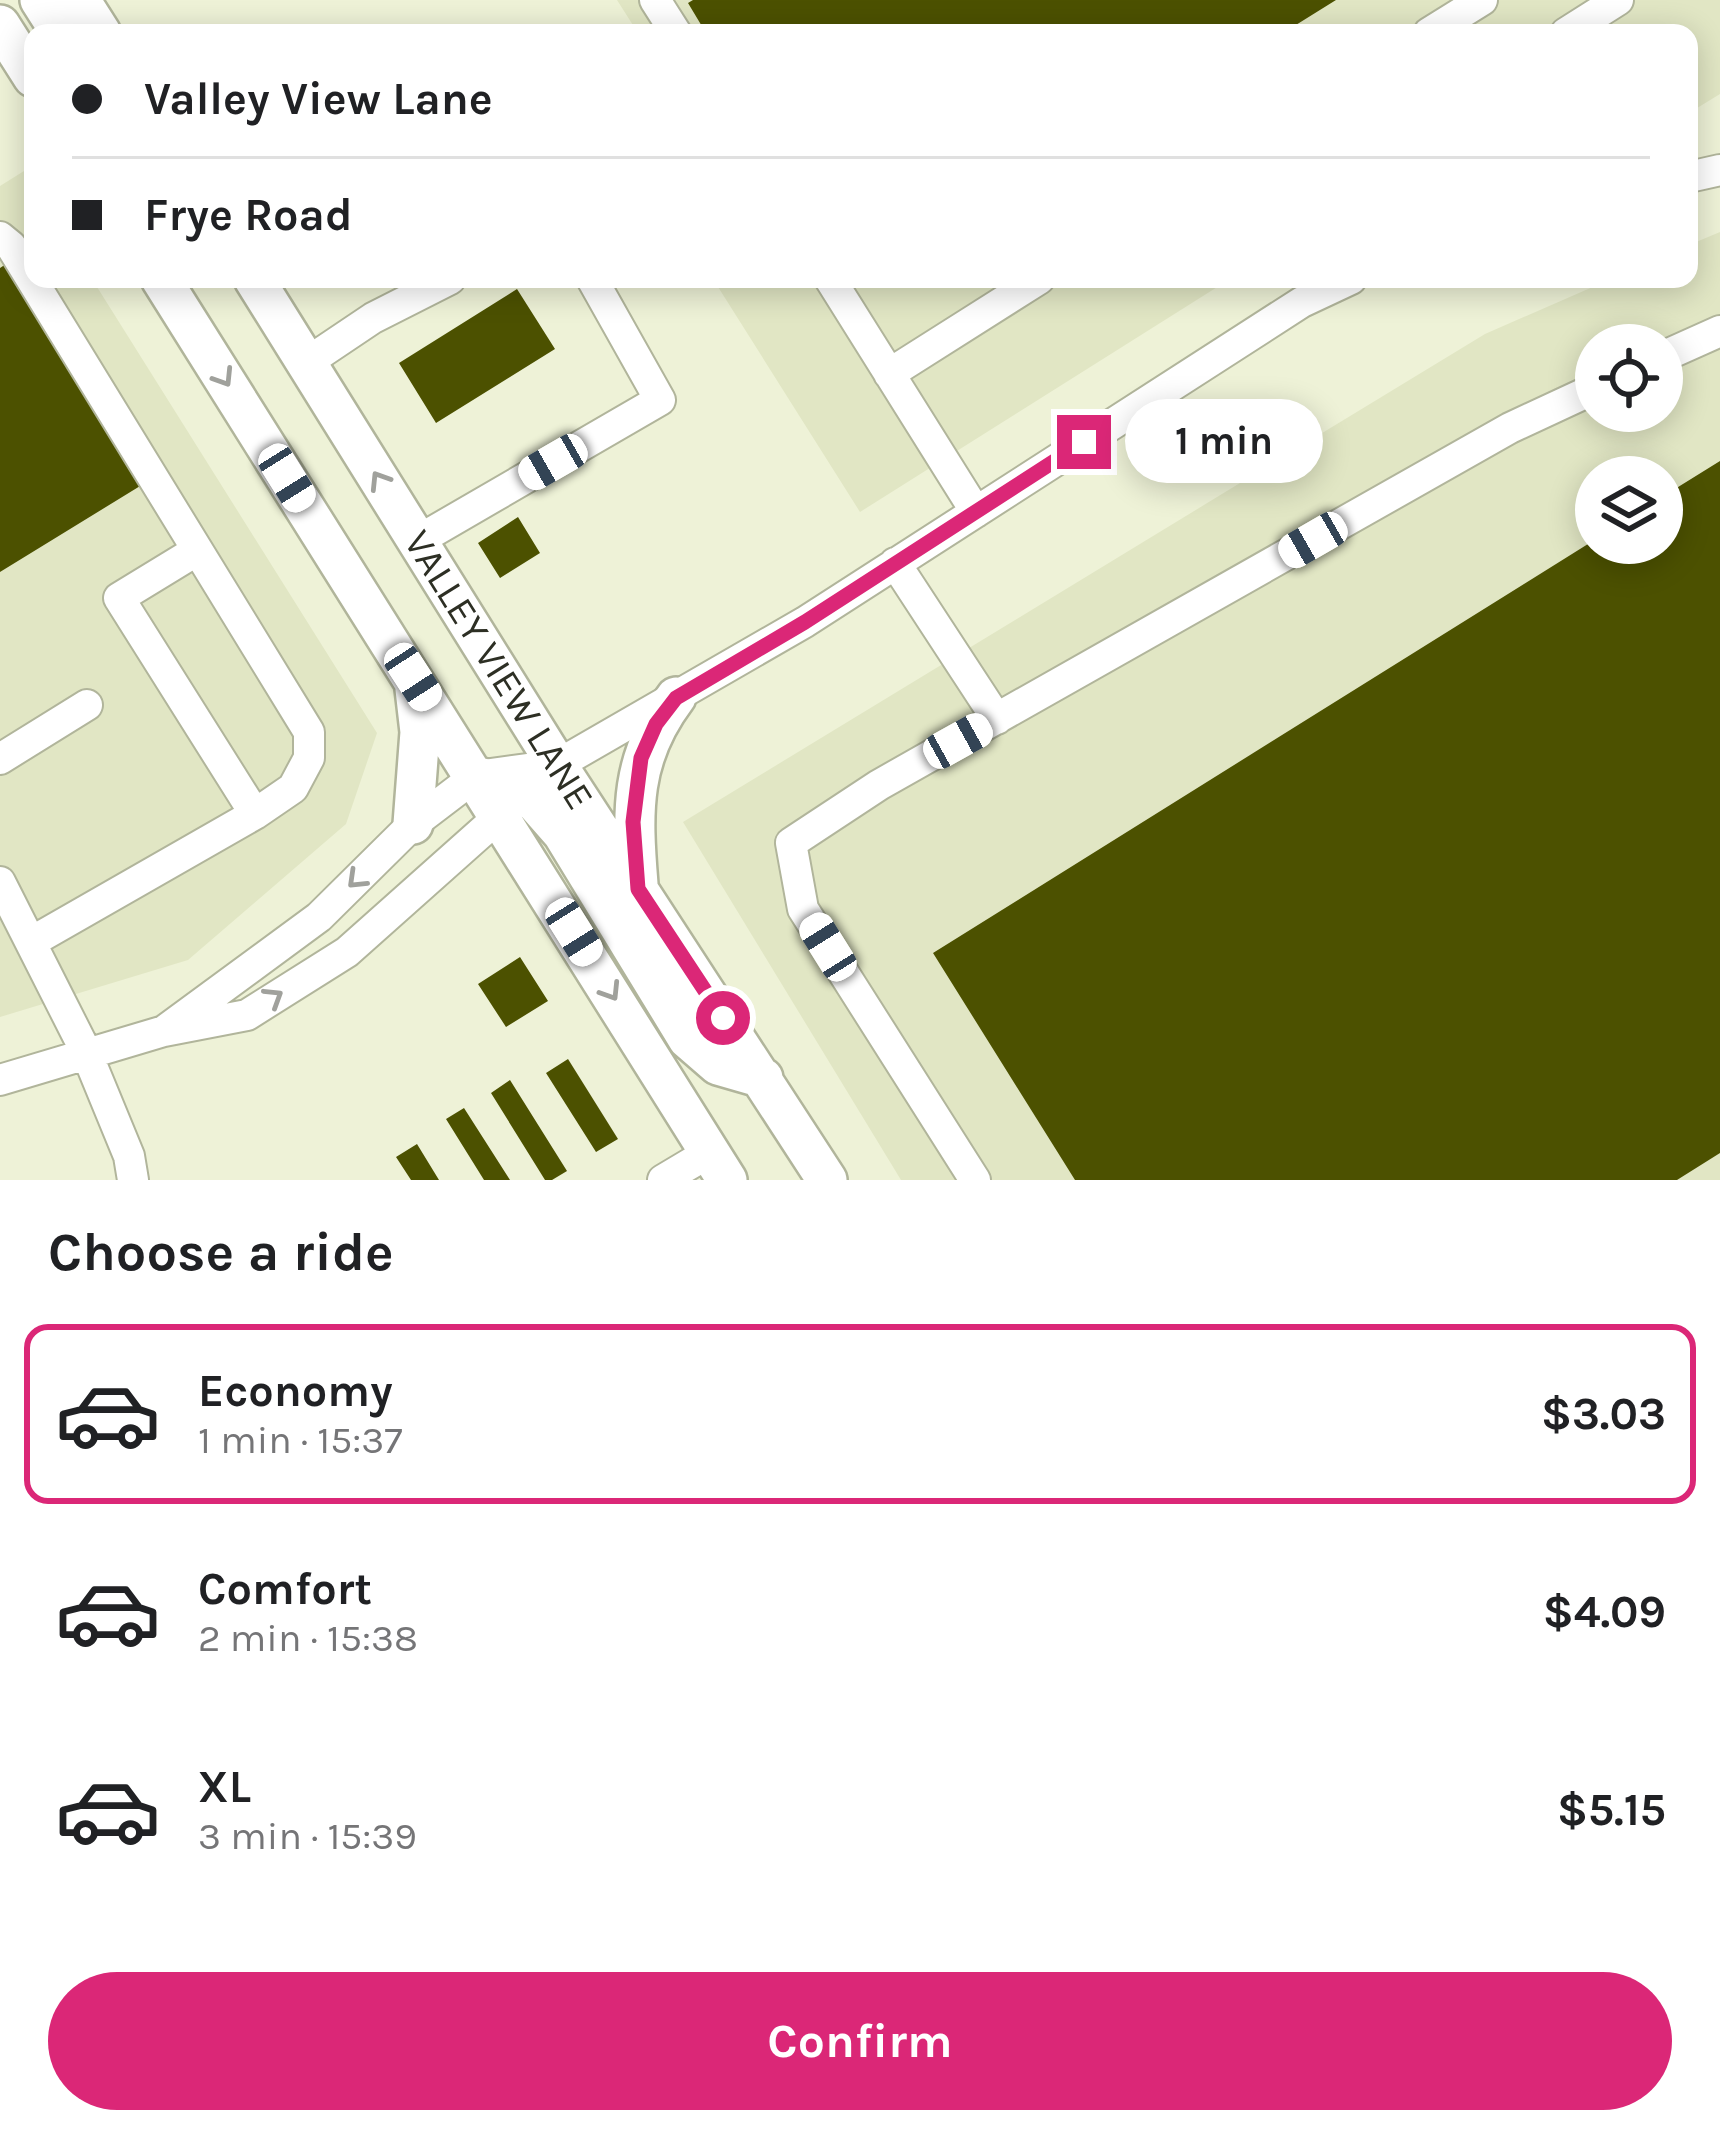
<!DOCTYPE html>
<html lang="en">
<head>
<meta charset="utf-8">
<style>
	:root { --surface:#fff; --page:#f6f6f6; --text:#202124; --muted:#757577; --line:#e0e0e0; --accent:#db2777 }
	body { margin:0; font-family:Karla,sans-serif; background:var(--page); color:var(--text); height:100vh; display:flex; flex-direction:column; font-size:45px; white-space:nowrap }
	* { box-sizing:border-box; margin:0 }
	p { font-size:39px; color:var(--muted) }
	.icon { flex:none; width:66px; height:66px; fill:none; stroke:currentColor; stroke-width:2; stroke-linecap:round; stroke-linejoin:round }
	.map { position:relative; height:1180px; overflow:hidden }
	.details { display:flex; flex-direction:column; background:var(--surface); flex:1 }
	.details>* { flex:none }
	.top-card { position:absolute; left:24px; top:24px; width:1674px; height:264px; border-radius:24px; box-shadow:0 6px 30px #0003; display:grid; align-content:center; height:264px; padding:0 48px; background:var(--surface) }
	.buttons { position:absolute; left:1575px; top:324px; display:grid; gap:24px }
	.buttons a { display:grid; place-items:center; width:108px; height:108px; border-radius:50%; background:var(--surface); box-shadow:0 6px 30px #0003; font-size:60px }
	.end { position:absolute; width:54px; height:54px; margin:-27px; border:15px solid #db2777; background:#fff; box-shadow:0 0 0 6px #fff }
	.from { border-radius:50% }
	.bubble { position:absolute; height:84px; border-radius:42px; background:var(--surface); box-shadow:0 6px 30px #0003; font-size:39px; font-weight:700; line-height:84px; text-align:center }
	.car { position:absolute; width:36px; height:72px; margin:-36px -18px; border-radius:15px; box-shadow:0 0 9px 3px #0007; background:linear-gradient(#fff 24%,#345 0 40%,#fff 0 76%,#345 0 86%,#fff 0) }
	.top-card b { display:flex; align-items:center; gap:42px; height:114px; font-size:45px }
	.top-card b+b { border-top:3px solid var(--line) }
	.top-card i { width:30px; height:30px; background:var(--text) }
	ul { padding:0; list-style:none }
	li { display:flex; align-items:center; gap:36px; height:180px; margin:0 24px 18px; padding:0 24px; border:6px solid transparent; border-radius:24px }
	li div { flex:1 }
	li b { display:block; font-size:45px }
	li em { font-style:normal; font-weight:700 }
	li.selected { border-color:var(--accent) }
	li>.icon { width:108px; height:108px; stroke-width:1.5 }
	h2 { padding:0 48px; font-size:54px; line-height:144px }
	.primary-button { display:flex; gap:24px; margin-top:auto; padding:24px 48px }
	.primary-button a { flex:1; height:138px; border-radius:72px; background:var(--accent); color:#fff; font-size:48px; font-weight:700; line-height:138px; text-align:center }
	.map>svg:first-child { display:block }
	.built { fill:#e1e6c4; fill-rule:evenodd }
	.building { fill:#4c5100 }
	.lines { fill:none; stroke-linecap:round; stroke-linejoin:round }
	.minor-casing { stroke:#b1b59b; stroke-width:34 }
	.major-casing { stroke:#b1b59b; stroke-width:44 }
	.minor { stroke:#fff; stroke-width:30 }
	.major { stroke:#fff; stroke-width:39 }
	.oneway { stroke:#a0a19c }
	.route { stroke:#db2777; stroke-width:15 }
	.labels { text-anchor:middle; dominant-baseline:central; stroke-width:12; stroke-linejoin:round; paint-order:stroke }
	.street-label { font-size:39px; fill:#2d2f24; stroke:#fff }
</style>
</head>
<body>
<div class="map">
<svg width="1720" height="1180" viewBox="0 0 1720 1180">
	<rect width="100%" height="100%" fill="#eef2d7"/>
	<path class="built" d="M 617,0 L 1720,0 L 1720,94 L 1689,113 L 1689,33 L 638,33 Z
		M 24,171 L 33,185 L 33,279 L 92,279 L 377,733 L 346,824 L 188,960 L 0,1017 L 0,186 Z
		M 1720,232 L 1720,1180 L 901,1180 L 683,822 L 1485,334 L 1611,279 L 1689,279 L 1689,245 ZM 1596,345 L 1662,345 L 1662,411 L 1596,411 ZM 1596,477 L 1662,477 L 1662,543 L 1596,543 Z
		M 713,279 L 1230,279 L 860,512 Z"/>
	<path class="building" d="M 693,0 L 1336,0 L 1283,33 L 706,33 L 688,3 Z
		M 9,262 L 145,483 L 0,572 L 0,268 Z
		M 517,289 L 555,349 L 436,423 L 399,363 Z
		M 1720,461 L 1720,1153 L 1677,1180 L 1075,1180 L 933,953 L 1596,539 L 1596,543 L 1662,543 L 1662,497 Z
		M 518,517 L 540,553 L 500,578 L 478,543 Z
		M 520,957 L 548,1001 L 506,1027 L 478,984 Z
		M 568,1059 L 618,1139 L 596,1152 L 546,1073 Z
		M 510,1080 L 567,1171 L 552,1180 L 545,1180 L 491,1093 Z
		M 464,1108 L 510,1180 L 484,1180 L 446,1119 Z
		M 417,1144 L 439,1180 L 411,1180 L 396,1157 Z"/>
	<g class="lines">
		<g class="minor-casing">
			<path id="minor" d="M 655,0 L 676,33
				M 1429,33 L 1482,0
				M 1566,33 L 1618,0
				M 1689,177 L 1720,170
				M 0,237 L 11,246 L 309,732 L 309,758 L 293,788 L 255,814 L 33,941
				M 830,279 L 976,512
				M 1662,357 L 1720,331
				M 306,363 L 373,318 L 450,279
				M 889,374 L 1039,279
				M 417,541 L 660,400 L 592,279
				M 196,551 L 119,598 L 255,814
				M 895,563 L 997,719
				M 0,759 L 87,705
				M 557,765 L 805,622 L 1302,302 L 1351,279
				M 0,882 L 87,1054 L 129,1156 L 133,1180
				M 0,1080 L 164,1031 L 247,1015 L 347,952 L 557,765 L 476,776 L 413,824 L 319,917 L 164,1031
				M 663,1180 L 710,1152
				M 975,1180 L 803,909 L 791,843 L 879,785 L 1510,428 L 1596,388"/>
		</g>
		<g class="major-casing">
			<path id="major" d="M 40,0 L 61,33
				M 80,0 L 101,33
				M 0,25 L 33,77
				M 161,279 L 727,1180
				M 254,279 L 557,765 L 827,1180
				M 476,776 L 527,793 L 563,834 L 688,1039 L 718,1065 L 763,1078
				M 413,824 L 420,732 L 415,689
				M 638,884 C 632,811 630,758 676,697"/>
		</g>
		<use href="#minor" class="minor"/>
		<use href="#major" class="major"/>
	</g>
	<defs><path id="oneway-chevron" d="M-2-3.5L2.5 0L-2 3.5" fill="none" stroke-width="1.6" stroke-linecap="round" stroke-linejoin="round" transform="scale(3)"/></defs>
	<g class="oneway">
		<use href="#oneway-chevron" transform="translate(224 378) rotate(58)"/>
		<use href="#oneway-chevron" transform="translate(379 480) rotate(-122)"/>
		<use href="#oneway-chevron" transform="translate(356 880) rotate(136)"/>
		<use href="#oneway-chevron" transform="translate(611 992) rotate(58)"/>
		<use href="#oneway-chevron" transform="translate(274 997) rotate(-32)"/>
	</g>
	<g class="lines">
		<path class="route" d="M 723,1018 L 638,889 L 633,822 L 641,758 L 656,724 L 676,698 L 805,622 L 1084,442"/>
	</g>
	<g class="labels">
		<g class="street-label">
			<text transform="translate(499 670) rotate(58)">VALLEY VIEW LANE</text>
		</g>
	</g>
</svg>
<div class="buttons">
<a><svg class="icon" aria-label="locate" viewBox="0 0 24 24"><circle cx="12" cy="12" r="6"/><path d="M12 2v4M12 18v4M2 12h4M18 12h4"/></svg></a>
<a><svg class="icon" aria-label="layers" viewBox="0 0 24 24"><path d="M12 4l9 5-9 5-9-5zM3 14l9 5 9-5"/></svg></a>
</div>
<i class="end from" style="left:723px;top:1018px"></i>
<i class="end" style="left:1084px;top:442px"></i>
<div class="bubble" style="left:1125px;top:399px;width:198px">1 min</div>
<i class="car" style="left:553px;top:462px;rotate:240deg"></i>
<i class="car" style="left:287px;top:478px;rotate:148deg"></i>
<i class="car" style="left:1313px;top:540px;rotate:240deg"></i>
<i class="car" style="left:413px;top:677px;rotate:147deg"></i>
<i class="car" style="left:958px;top:741px;rotate:61deg"></i>
<i class="car" style="left:574px;top:932px;rotate:148deg"></i>
<i class="car" style="left:828px;top:947px;rotate:328deg"></i>
<div class="top-card">
<b><i class="from"></i>Valley View Lane</b>
<b><i></i>Frye Road</b>
</div>
</div>
<section class="details">
<h2>Choose a ride</h2>
<ul>
<li class="selected"><svg class="icon" aria-label="car" viewBox="0 0 24 24"><path d="M5 17H2v-5l4-1 3-4h7l3 4 3 1v5h-3M9 17h6M6 11h13"/><circle cx="7" cy="17" r="2"/><circle cx="17" cy="17" r="2"/></svg><div><b>Economy</b><p>1 min · 15:37</p></div><em>$3.03</em></li>
<li><svg class="icon" aria-label="car" viewBox="0 0 24 24"><path d="M5 17H2v-5l4-1 3-4h7l3 4 3 1v5h-3M9 17h6M6 11h13"/><circle cx="7" cy="17" r="2"/><circle cx="17" cy="17" r="2"/></svg><div><b>Comfort</b><p>2 min · 15:38</p></div><em>$4.09</em></li>
<li><svg class="icon" aria-label="car" viewBox="0 0 24 24"><path d="M5 17H2v-5l4-1 3-4h7l3 4 3 1v5h-3M9 17h6M6 11h13"/><circle cx="7" cy="17" r="2"/><circle cx="17" cy="17" r="2"/></svg><div><b>XL</b><p>3 min · 15:39</p></div><em>$5.15</em></li>
</ul>
<div class="primary-button"><a>Confirm</a></div>
</section>
</body>
</html>
